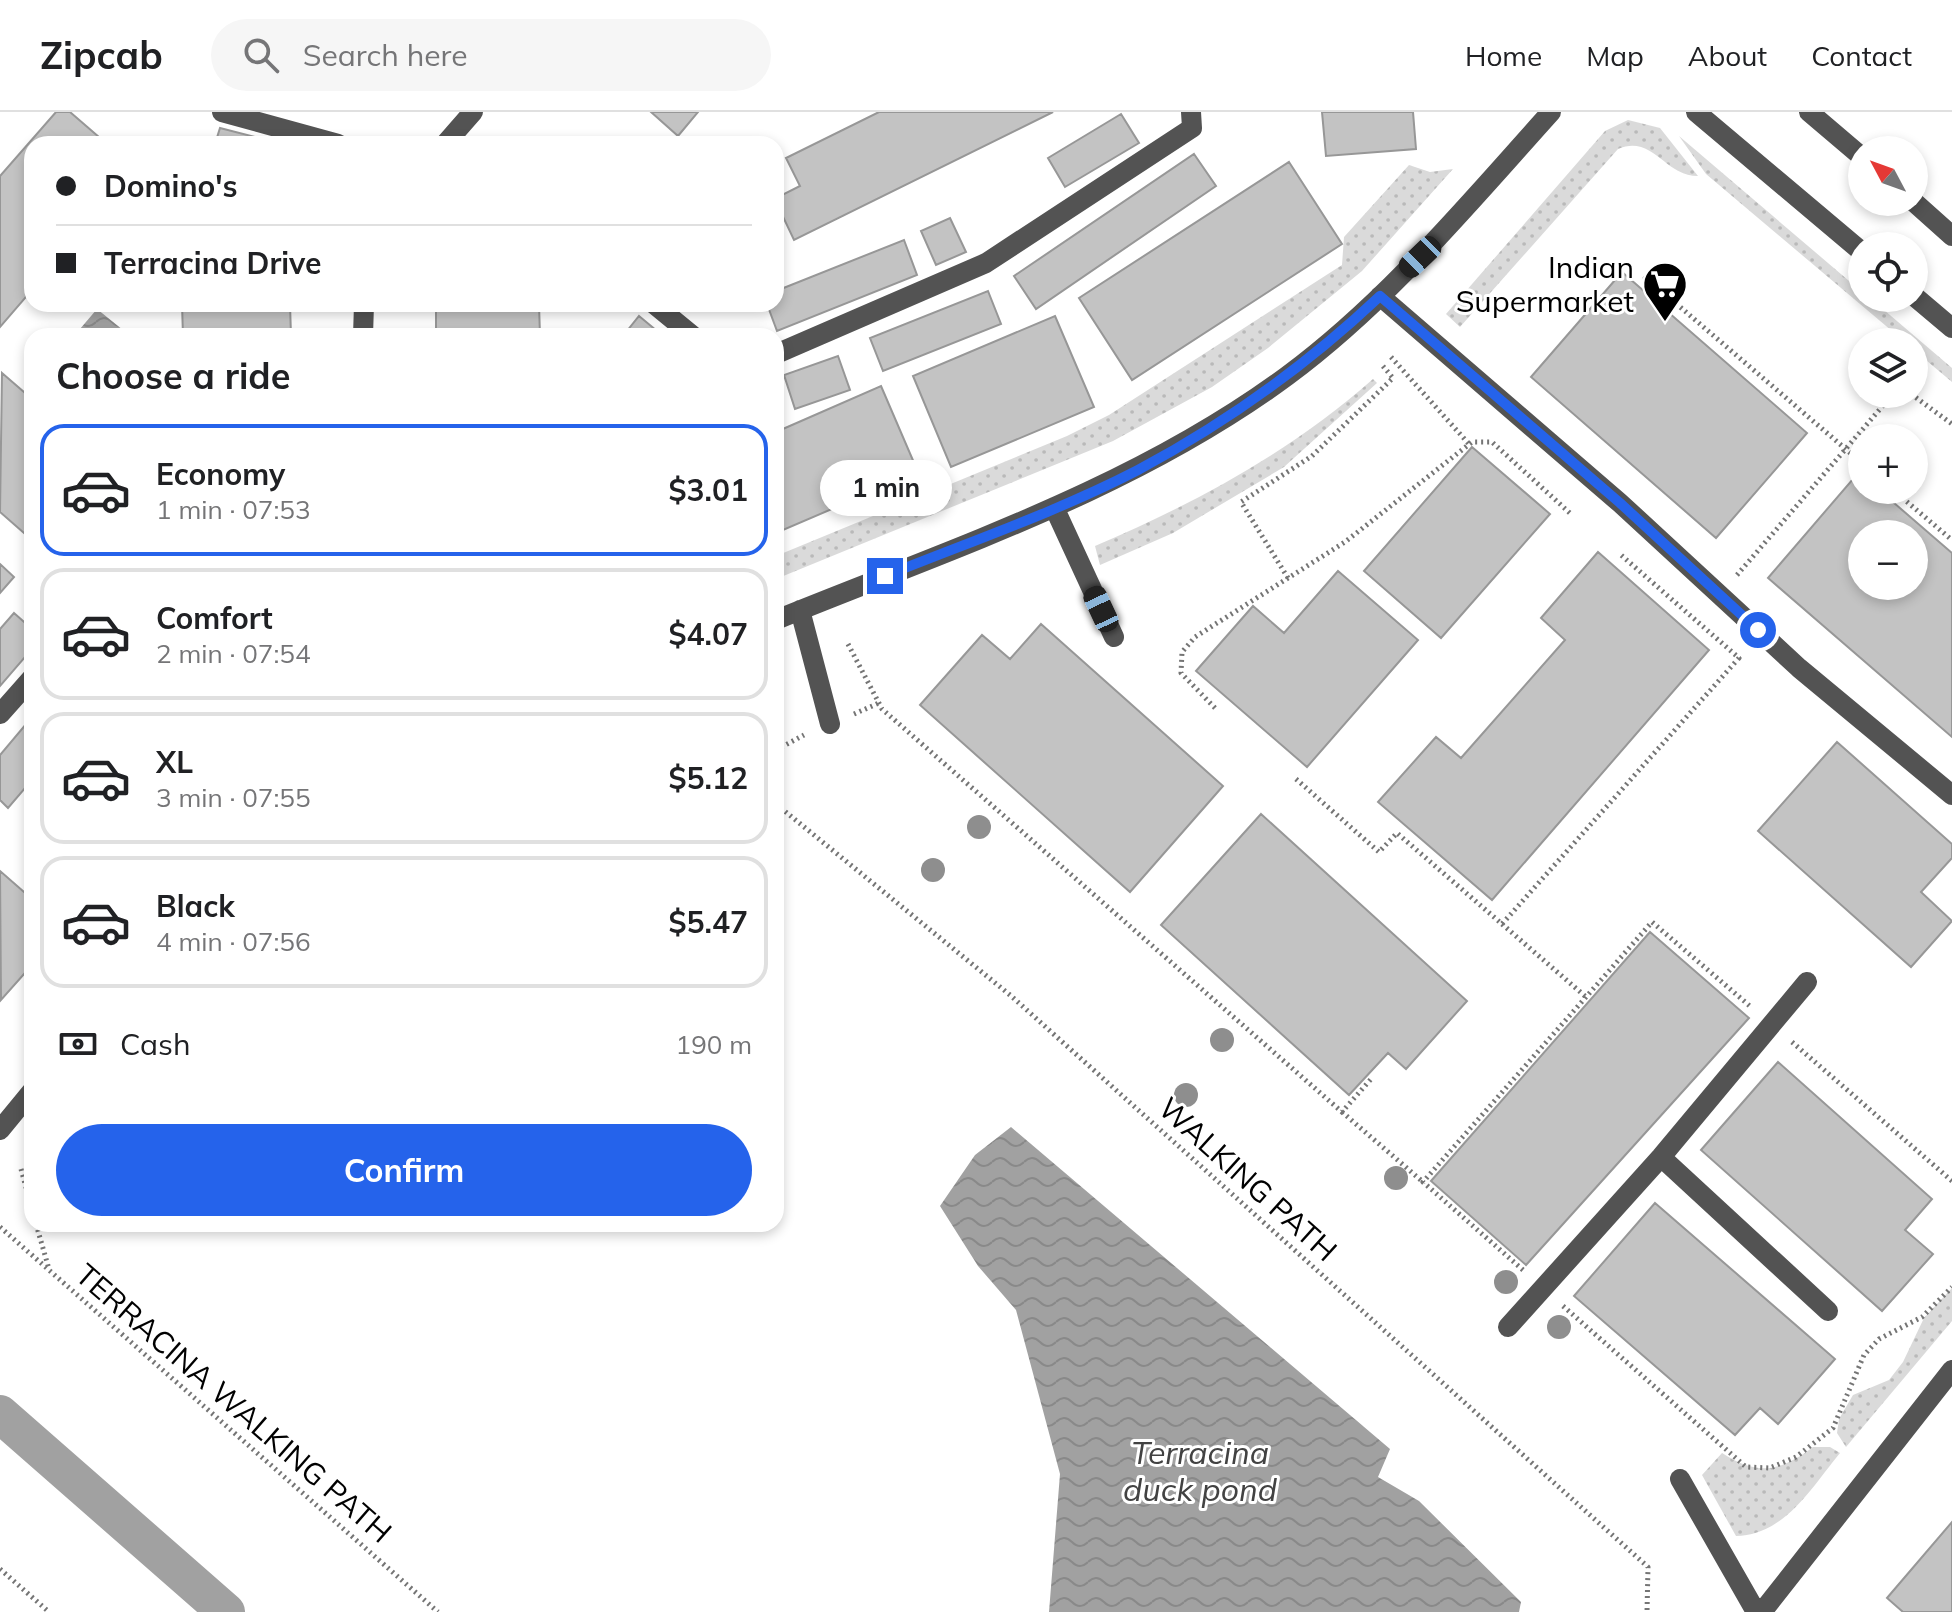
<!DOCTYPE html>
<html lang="en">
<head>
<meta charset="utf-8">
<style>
	:root { --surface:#fff; --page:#f6f6f6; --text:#202124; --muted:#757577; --line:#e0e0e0; --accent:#2563eb }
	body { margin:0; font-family:Mulish,sans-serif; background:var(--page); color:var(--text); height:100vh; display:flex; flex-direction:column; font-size:30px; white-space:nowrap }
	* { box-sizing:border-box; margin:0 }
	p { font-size:26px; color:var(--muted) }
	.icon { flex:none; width:44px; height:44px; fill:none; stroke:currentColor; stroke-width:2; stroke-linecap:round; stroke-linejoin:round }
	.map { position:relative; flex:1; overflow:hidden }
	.side { position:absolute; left:24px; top:216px; width:760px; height:904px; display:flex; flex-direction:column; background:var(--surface); border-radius:24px; box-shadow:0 4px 12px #0003 }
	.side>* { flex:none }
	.hud { position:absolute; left:24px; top:24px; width:760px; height:176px; border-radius:24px; box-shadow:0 4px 12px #0003; display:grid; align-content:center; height:176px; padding:0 32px; background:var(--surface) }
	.needle { width:52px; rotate:311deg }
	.tools { position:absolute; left:1848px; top:24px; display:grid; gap:16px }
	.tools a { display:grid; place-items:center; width:80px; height:80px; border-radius:50%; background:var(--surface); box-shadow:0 4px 12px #0003; font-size:40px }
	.end { position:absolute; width:36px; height:36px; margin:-18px; border:10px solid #2563eb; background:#fff; box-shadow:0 0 0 4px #fff }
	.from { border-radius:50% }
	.bubble { position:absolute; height:56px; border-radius:28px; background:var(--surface); box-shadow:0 4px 12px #0003; font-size:26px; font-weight:700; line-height:56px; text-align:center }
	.car { position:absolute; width:24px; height:48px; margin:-24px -12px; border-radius:10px; box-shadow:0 0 6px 2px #0007; background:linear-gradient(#222 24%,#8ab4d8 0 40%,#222 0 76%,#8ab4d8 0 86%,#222 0) }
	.hud b { display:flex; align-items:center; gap:28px; height:76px; font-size:30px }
	.hud b+b { border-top:2px solid var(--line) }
	.hud i { width:20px; height:20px; background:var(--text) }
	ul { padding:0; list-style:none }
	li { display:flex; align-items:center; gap:24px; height:132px; margin:0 16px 12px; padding:0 16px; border:4px solid var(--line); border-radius:24px }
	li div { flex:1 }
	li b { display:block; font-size:30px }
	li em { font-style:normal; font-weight:700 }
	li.active { border-color:var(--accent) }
	li>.icon { width:72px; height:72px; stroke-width:1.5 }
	h2 { padding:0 32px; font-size:36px; line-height:96px }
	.pay { display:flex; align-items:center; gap:20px; height:88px; padding:0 32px; font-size:30px }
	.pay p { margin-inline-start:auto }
	.button { display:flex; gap:16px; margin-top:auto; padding:16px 32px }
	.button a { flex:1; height:92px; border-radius:48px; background:var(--accent); color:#fff; font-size:32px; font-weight:700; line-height:92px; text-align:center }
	header { display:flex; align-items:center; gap:48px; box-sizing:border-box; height:112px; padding:0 40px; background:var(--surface); border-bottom:2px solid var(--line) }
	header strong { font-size:38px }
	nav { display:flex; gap:44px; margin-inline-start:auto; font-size:28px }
	.search { width:560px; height:72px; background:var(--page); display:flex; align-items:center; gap:20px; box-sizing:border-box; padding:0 28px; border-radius:44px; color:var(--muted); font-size:30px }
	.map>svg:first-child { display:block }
	.grass { fill:url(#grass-dots) }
	.water { fill:url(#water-waves) }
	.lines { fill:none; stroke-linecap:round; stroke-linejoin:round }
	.canal { stroke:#a1a1a1; stroke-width:38 }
	.building { fill:#c3c3c3; stroke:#979797; stroke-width:2; fill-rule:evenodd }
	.path { stroke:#757575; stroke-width:5; stroke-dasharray:2 4; stroke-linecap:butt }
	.minor { stroke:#535353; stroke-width:20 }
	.tree { fill:#8e8e8e }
	.route { stroke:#2563eb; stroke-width:10 }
	.labels { text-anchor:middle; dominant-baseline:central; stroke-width:6; stroke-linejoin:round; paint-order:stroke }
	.poi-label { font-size:30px; fill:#000; stroke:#fff; text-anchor:end }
	.street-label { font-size:30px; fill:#000; stroke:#fff }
	.water-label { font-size:32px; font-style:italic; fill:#424242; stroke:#fff }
</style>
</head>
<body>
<header>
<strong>Zipcab</strong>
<div class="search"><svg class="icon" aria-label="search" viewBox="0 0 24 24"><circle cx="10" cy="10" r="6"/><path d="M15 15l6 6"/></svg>Search here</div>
<nav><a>Home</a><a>Map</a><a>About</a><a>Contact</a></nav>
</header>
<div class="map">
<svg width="1952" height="1500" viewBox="0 0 1952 1500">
	<defs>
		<pattern id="grass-dots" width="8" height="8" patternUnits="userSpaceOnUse" patternTransform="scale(2)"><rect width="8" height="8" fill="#dadada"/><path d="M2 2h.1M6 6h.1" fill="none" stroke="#b9b9b9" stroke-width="1.8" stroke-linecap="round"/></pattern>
		<pattern id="water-waves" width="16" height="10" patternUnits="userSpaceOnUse" patternTransform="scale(2)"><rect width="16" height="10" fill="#a1a1a1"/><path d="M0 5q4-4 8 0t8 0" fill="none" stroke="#898989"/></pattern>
	</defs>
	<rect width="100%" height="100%" fill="#fff"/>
	<path class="grass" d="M 1628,8 L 1660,16 L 1698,64 C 1664,64 1653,22 1618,37 L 1460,215 L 1446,202 L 1605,19 Z
		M 1679,24 L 1862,180 L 1862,186 L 1870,186 L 1952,256 L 1952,270 L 1914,238 L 1914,230 L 1905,230 L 1706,62 Z
		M 1409,53 L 1430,60 L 1453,57 L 1362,159 L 1268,236 L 1212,275 L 1113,329 L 776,467 L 776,444 L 1067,324 L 1109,303 L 1342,153 L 1344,125 Z
		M 1373,267 L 1377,271 L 1284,355 L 1173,421 L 1100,453 L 1095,434 C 1194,392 1292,339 1373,267 Z
		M 1952,1176 L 1952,1209 L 1846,1335 L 1837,1321 L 1839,1307 L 1853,1283 L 1889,1268 L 1903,1250 L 1924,1206 Z
		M 1813,1335 L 1830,1335 L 1840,1341 C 1811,1376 1785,1423 1736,1424 L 1702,1363 L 1722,1341 C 1757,1364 1780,1360 1813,1335 Z"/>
	<path class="water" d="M 97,197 L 123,218 L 118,224 L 74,224 Z
		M 1011,1015 L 1390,1337 L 1378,1365 L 1419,1389 L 1521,1490 L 1519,1500 L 1049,1500 L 1060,1362 L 1016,1198 L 978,1154 L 940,1094 L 975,1043 Z"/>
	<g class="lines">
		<path class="canal" d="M 0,1302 L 226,1500"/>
	</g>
	<path class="building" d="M 56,0 L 70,0 L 107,32 L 32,32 L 32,178 L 0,215 L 0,64 Z
		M 651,0 L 698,0 L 678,24 Z
		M 879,0 L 1053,0 L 794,128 L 776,90 L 776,86 L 800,74 L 786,46 Z
		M 1322,0 L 1413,0 L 1416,37 L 1326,44 Z
		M 1121,2 L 1139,31 L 1065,75 L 1048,46 Z
		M 220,16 L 282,32 L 215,32 Z
		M 1194,42 L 1216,74 L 1036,197 L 1014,164 Z
		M 1289,50 L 1342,132 L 1132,268 L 1079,186 Z
		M 950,106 L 966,140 L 936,153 L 921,119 Z
		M 904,128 L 917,163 L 777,219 L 767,192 L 776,192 L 776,179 Z
		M 1622,160 L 1807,321 L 1716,426 L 1531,265 Z
		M 988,179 L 1001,212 L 883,259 L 870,226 Z
		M 182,192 L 290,192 L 291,224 L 183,224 Z
		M 436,192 L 539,192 L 540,224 L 436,224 Z
		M 639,204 L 663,224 L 623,224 Z
		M 1055,204 L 1094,295 L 951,355 L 913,264 Z
		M 838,244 L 850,278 L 795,297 L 784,263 Z
		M 2,261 L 32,287 L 32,428 L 0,400 Z
		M 881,274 L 918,360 L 776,421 L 776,320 Z
		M 1472,335 L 1550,402 L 1441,526 L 1364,459 Z
		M 1859,360 L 1862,378 L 1879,378 L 1952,441 L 1952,625 L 1768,466 ZM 1862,422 L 1914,422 L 1914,474 L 1862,474 Z
		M 1598,440 L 1709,538 L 1492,788 L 1378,690 L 1436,625 L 1461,646 L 1565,528 L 1541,506 Z
		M 0,452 L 14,465 L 0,481 Z
		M 1338,459 L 1418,528 L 1307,655 L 1196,559 L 1253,494 L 1284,521 Z
		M 14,501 L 32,517 L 32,537 L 0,574 L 0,517 Z
		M 1041,512 L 1223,674 L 1130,780 L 920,593 L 982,523 L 1010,547 Z
		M 32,605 L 32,668 L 8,696 L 0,688 L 0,643 Z
		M 1837,630 L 1952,732 L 1952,746 L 1921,780 L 1952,809 L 1911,855 L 1758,719 Z
		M 1261,702 L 1467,889 L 1406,957 L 1388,941 L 1349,983 L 1161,813 Z
		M 0,759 L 32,787 L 32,853 L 1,888 Z
		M 1650,820 L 1749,906 L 1526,1153 L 1431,1069 Z
		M 1778,950 L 1932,1087 L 1905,1118 L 1933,1142 L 1882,1199 L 1701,1038 Z
		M 1655,1091 L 1835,1247 L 1778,1312 L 1760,1296 L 1735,1323 L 1574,1184 Z
		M 1952,1410 L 1952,1500 L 1903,1500 L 1887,1486 Z"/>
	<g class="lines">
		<path class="path" d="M 1644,164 L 1862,351
			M 1391,245 L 1469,332
			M 1911,282 L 1952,312
			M 1893,378 L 1952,428
			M 1737,463 L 1893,282
			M 1288,466 L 1241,390 L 1312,344 L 1393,266 L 1382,253
			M 848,532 L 882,597 L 1342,1000 L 1372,966
			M 1215,596 L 1181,561 L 1182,540 L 1195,525 L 1345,430 L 1472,330 L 1492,330 L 1572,403
			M 854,602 L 879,591
			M 776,638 L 804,623
			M 1296,667 L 1379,740 L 1397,721 L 1502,812 L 1739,546 L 1621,443
			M 776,692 L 1010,883 L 1648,1455 L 1647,1500
			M 1502,812 L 1586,885
			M 1792,930 L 1952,1069
			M 1342,1000 L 1423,1070
			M 21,1057 L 32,1097
			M 36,1112 L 49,1157
			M 0,1115 L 438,1500
			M 1523,1158 L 1423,1070 L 1652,810 L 1751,895
			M 1563,1194 L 1746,1355 L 1770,1356 L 1796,1345 L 1833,1316 L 1864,1243 L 1879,1227 L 1922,1205 L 1952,1175
			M 0,1457 L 49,1500"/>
		<path class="minor" d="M 222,0 L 338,32
			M 1696,0 L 1862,140
			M 1809,0 L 1862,45
			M 445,32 L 473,0
			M 1914,90 L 1952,124
			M 1380,184 L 1620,391 L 1799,556 L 1952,683
			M 1914,184 L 1952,216
			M 654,192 L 693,224
			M 363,224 L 364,192
			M 776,242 L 986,151 L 1192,16 L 1191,0
			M 1054,395 L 1114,525
			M 800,498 L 830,612
			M 776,508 C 950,437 1134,377 1287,264 C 1387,190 1468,92 1551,0
			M 0,602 L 32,566
			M 0,1018 L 32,979
			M 1661,1045 L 1828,1199
			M 1508,1215 L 1661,1045 L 1807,870
			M 1680,1367 L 1756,1500
			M 1762,1500 L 1952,1258"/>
	</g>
	<g class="tree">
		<circle cx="979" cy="715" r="12"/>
		<circle cx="933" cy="758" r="12"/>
		<circle cx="1222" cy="928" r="12"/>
		<circle cx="1186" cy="983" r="12"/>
		<circle cx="1396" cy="1066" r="12"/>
		<circle cx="1506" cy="1170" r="12"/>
		<circle cx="1559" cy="1215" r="12"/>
	</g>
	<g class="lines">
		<path class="route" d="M 885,464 C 969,430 1057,400 1138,358 C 1226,311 1307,253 1380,184 L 1620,391 L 1758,518"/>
	</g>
	<defs>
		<g id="supermarket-pin" transform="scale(2.3)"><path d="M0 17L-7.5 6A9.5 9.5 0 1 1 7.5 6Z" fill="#000" stroke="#fff"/><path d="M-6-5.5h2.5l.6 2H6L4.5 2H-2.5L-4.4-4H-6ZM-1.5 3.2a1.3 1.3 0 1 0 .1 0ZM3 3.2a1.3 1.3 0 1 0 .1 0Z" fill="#fff"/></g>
	</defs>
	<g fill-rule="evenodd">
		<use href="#supermarket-pin" x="1665" y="172"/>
	</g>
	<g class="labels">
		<g class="poi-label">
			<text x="1634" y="155">Indian<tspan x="1634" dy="34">Supermarket</tspan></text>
		</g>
		<g class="street-label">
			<text transform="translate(1248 1067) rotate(42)">WALKING PATH</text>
			<text transform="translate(234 1291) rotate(41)">TERRACINA WALKING PATH</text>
		</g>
		<g class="water-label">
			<text x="1200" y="1340">Terracina<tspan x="1200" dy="37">duck pond</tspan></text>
		</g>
	</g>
</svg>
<div class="tools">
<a><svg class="needle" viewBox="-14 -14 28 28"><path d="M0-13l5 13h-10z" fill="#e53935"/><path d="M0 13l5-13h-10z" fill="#757577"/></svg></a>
<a><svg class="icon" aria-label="locate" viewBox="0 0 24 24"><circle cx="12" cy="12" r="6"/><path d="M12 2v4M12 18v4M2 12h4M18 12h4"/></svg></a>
<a><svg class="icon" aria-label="layers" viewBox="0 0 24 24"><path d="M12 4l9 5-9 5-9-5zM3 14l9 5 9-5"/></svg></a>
<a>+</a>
<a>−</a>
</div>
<i class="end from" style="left:1758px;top:518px"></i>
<i class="end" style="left:885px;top:464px"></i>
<div class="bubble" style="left:820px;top:348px;width:132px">1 min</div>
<i class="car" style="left:1420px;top:145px;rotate:226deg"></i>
<i class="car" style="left:1101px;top:497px;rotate:335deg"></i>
<div class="hud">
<b><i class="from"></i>Domino's</b>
<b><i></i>Terracina Drive</b>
</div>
<section class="side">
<h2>Choose a ride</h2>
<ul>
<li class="active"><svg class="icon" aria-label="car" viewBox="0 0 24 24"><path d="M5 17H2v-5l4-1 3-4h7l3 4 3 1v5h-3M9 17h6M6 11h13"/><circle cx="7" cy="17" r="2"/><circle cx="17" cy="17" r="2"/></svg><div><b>Economy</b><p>1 min · 07:53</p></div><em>$3.01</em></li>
<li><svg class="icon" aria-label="car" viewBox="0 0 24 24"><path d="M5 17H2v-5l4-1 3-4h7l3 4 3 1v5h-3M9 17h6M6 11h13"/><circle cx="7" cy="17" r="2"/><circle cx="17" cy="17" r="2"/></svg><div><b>Comfort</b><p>2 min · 07:54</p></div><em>$4.07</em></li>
<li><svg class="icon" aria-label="car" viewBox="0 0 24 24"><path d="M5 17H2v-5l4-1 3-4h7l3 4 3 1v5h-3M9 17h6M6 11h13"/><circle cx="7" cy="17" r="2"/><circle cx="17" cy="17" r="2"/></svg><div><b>XL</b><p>3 min · 07:55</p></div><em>$5.12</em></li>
<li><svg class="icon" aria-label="car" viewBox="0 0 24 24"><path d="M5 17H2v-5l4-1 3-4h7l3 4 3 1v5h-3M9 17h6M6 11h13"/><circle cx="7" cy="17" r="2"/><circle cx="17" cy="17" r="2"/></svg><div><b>Black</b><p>4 min · 07:56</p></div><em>$5.47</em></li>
</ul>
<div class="pay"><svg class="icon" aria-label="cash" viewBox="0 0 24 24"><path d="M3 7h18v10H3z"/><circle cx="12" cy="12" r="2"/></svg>Cash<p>190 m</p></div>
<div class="button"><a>Confirm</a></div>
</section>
</div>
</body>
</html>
